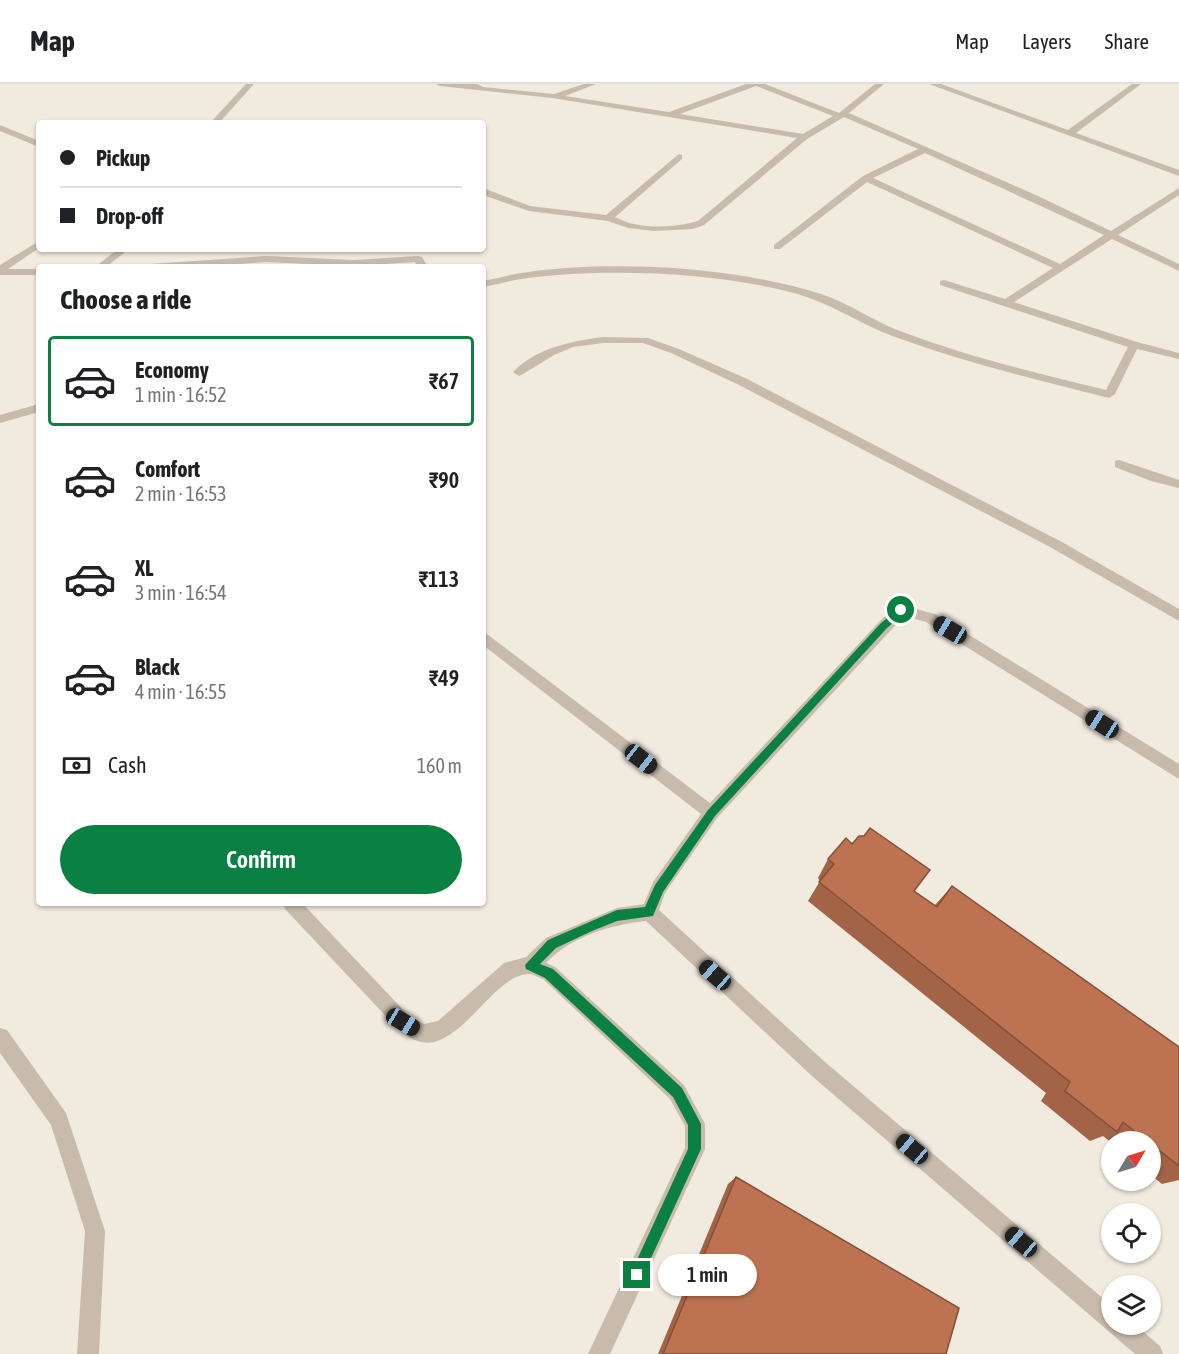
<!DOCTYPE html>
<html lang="en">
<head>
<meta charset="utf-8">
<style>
	:root { --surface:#fff; --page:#f6f6f6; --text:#202124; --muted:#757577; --line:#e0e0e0; --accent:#0b8043 }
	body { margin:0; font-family:"Asap Condensed",sans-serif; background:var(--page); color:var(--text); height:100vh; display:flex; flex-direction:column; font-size:22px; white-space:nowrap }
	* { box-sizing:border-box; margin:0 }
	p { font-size:20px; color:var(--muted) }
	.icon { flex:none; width:33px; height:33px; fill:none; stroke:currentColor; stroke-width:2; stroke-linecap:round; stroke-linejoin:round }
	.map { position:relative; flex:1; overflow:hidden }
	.side { position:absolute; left:36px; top:180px; width:450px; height:642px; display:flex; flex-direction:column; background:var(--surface); border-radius:6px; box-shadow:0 2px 4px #0004 }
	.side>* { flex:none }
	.guide { position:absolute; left:36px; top:36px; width:450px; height:132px; border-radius:6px; box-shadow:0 2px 4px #0004; display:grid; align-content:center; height:132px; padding:0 24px; background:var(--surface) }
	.needle { width:39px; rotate:52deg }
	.buttons { position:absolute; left:1101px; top:1047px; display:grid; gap:12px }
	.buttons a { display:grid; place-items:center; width:60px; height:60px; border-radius:50%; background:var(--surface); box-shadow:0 2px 4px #0004; font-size:30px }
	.end { position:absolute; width:27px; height:27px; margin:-14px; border:8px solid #0b8043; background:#fff; box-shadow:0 0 0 3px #fff }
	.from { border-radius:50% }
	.bubble { position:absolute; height:42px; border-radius:21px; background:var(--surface); box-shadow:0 2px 4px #0004; font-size:20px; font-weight:600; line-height:42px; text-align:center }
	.car { position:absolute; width:18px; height:36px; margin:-18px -9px; border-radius:8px; box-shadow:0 0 4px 2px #0007; background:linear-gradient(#222 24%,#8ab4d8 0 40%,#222 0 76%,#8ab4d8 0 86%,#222 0) }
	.guide b { display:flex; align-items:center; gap:21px; height:57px; font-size:22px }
	.guide b+b { border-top:2px solid var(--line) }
	.guide i { width:15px; height:15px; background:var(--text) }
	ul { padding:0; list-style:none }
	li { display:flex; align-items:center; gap:18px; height:90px; margin:0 12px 9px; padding:0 12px; border:3px solid transparent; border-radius:6px }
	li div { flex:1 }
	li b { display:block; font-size:22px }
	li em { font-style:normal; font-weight:600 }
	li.current { border-color:var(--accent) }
	li>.icon { width:54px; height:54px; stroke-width:1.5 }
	h2 { padding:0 24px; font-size:27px; line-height:72px }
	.pay { display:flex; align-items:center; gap:15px; height:66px; padding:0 24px; font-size:22px }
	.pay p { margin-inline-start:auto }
	.action { display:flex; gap:12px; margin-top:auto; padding:12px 24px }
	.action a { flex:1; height:69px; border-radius:36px; background:var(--accent); color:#fff; font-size:24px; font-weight:600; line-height:69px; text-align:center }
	header { display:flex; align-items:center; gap:36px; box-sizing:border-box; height:84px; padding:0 30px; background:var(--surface); border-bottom:2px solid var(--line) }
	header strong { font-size:28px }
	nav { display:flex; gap:33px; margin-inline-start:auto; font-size:21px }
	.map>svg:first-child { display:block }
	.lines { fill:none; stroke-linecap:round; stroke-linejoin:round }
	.minor { fill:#c8bbab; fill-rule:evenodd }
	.wall { fill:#a36346 }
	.building { fill:#bd7351; stroke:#845039; stroke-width:1.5 }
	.route { fill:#0b8043 }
</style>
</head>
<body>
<header>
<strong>Map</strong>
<nav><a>Map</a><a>Layers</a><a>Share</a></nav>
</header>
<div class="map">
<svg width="1179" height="1270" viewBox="0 0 1179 1270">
	<rect width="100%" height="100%" fill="#f1eadf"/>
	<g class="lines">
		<path class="minor" d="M 246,0 L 254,0 L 219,39 L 210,39 Z
			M 436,0 L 477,0 L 483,3 L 554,10 L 584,0 L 596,0 L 565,12 L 669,28 L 746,0 L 765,0 L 839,29 L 875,0 L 884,0 L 849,29 L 1038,112 L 1111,147 L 1179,104 L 1179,111 L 1118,151 L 1179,180 L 1179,187 L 1112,155 L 1014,218 L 1137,258 L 1179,269 L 1179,275 L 1137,265 L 1115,310 L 1109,314 C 1037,296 964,278 895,253 C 855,238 829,217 786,207 C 710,188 606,184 528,194 C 513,196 498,200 483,203 L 483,197 C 498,194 513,190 528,188 C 616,176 736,183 821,210 C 849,219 873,237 900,247 C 966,272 1036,289 1106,306 L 1128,263 L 940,201 L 940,197 L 944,196 L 1005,215 L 1053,184 L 867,98 L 780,165 L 774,165 L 774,161 L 863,92 L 918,65 L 844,33 L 807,55 L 704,141 L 693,145 L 654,147 L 628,144 L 608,137 L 529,127 L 483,111 L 483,104 L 530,122 L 606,131 L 679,70 L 682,71 L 682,75 L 615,133 C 637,146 674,144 698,137 L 797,54 L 552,14 L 440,2 ZM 756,2 L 833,32 L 803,50 L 680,30 ZM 925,69 L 1104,151 L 1060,180 L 873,94 Z
			M 929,0 L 941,0 L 1068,46 L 1132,0 L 1141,0 L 1076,49 L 1179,86 L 1179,92 Z
			M 0,41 L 39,57 L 39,63 L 0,47 Z
			M 39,157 L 39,164 L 8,185 L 39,185 L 39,191 L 0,191 L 0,181 Z
			M 118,165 L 129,165 L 106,183 L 95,183 Z
			M 266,172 L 354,176 L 418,172 L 422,173 L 428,183 L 418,183 L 415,178 L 354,182 L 266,178 L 194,183 L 145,183 L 150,180 Z
			M 603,253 L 648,254 L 679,265 L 745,294 L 1060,457 L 1179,525 L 1179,537 L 1050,463 L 737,300 L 671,269 L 643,259 L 603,259 L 573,263 L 554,271 L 523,290 L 519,292 L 513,288 C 536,264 572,257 603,253 Z
			M 39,320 L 39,328 L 0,339 L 0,331 Z
			M 1119,376 L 1179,396 L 1179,404 L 1151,397 L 1115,383 L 1115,377 Z
			M 901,521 L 935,530 L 1179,680 L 1179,695 L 926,538 L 904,532 L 717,734 L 665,809 L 659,826 L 825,978 L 1112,1222 L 1112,1240 L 1134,1240 L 1160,1262 L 1163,1270 L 1135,1270 L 812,992 L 646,837 C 610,841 572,852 546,879 L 555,883 L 684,1001 L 705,1040 L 705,1065 L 610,1270 L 588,1270 L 685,1064 L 685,1042 L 670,1015 L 543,895 C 539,894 534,890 530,890 C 495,888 460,967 421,958 C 413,957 404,949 397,944 L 285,825 L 283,819 L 302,819 L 409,932 L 424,940 L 438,937 L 504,879 L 526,873 L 546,854 L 617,824 L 644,820 L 653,798 L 701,730 L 483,561 L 483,547 L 710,719 L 879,538 L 896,522 Z
			M 0,944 L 7,946 L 66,1029 L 105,1147 L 99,1270 L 77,1270 L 85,1147 L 51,1041 L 0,969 Z"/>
	</g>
	<path class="wall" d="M 828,775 L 914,807 L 935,821 L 952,802 L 1179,963 L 1179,1096 L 1162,1100 L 1150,1090 L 1150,1058 L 1112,1058 L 1112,1059 L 1103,1052 L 1090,1057 L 1041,1017 L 1046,1009 L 808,817 L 820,797 L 818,794 Z
		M 736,1093 L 946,1270 L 658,1270 L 728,1100 Z"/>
	<path class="building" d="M 870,744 L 930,786 L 914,807 L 937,823 L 952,802 L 1179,963 L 1179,1082 L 1150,1059 L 1150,1058 L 1148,1058 L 1123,1038 L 1117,1048 L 1065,1007 L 1070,998 L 819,798 L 834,780 L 828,775 L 846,754 L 852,760 L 859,752 L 864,752 Z
		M 736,1093 L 959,1224 L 946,1270 L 663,1270 Z"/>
	<path class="route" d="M 901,523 L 905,524 L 905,529 L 887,544 L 715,732 L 663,808 L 653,832 L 617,837 L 592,847 L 556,864 L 540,880 L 553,885 L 682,1004 L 701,1040 L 701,1065 L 641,1196 L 637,1198 L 632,1196 L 630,1191 L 688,1065 L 688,1041 L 673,1013 L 545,894 L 526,885 L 525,881 L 548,856 L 617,826 L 645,823 L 655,801 L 708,726 L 881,539 Z"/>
</svg>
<div class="buttons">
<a><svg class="needle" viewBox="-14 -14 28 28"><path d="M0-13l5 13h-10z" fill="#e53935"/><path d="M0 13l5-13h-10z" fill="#757577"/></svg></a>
<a><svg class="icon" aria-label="locate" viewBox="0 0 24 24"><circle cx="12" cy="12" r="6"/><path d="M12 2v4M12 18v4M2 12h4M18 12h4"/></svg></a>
<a><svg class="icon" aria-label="layers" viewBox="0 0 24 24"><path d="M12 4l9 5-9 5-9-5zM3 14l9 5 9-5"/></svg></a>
</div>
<i class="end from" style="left:901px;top:526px"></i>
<i class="end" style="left:637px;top:1191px"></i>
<div class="bubble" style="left:658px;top:1170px;width:99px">1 min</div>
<i class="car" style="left:950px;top:546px;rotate:301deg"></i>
<i class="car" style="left:1102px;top:640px;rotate:302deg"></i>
<i class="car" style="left:641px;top:675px;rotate:128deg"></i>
<i class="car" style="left:715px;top:891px;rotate:311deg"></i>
<i class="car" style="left:403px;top:938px;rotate:121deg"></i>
<i class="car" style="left:912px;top:1065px;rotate:310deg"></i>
<i class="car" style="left:1021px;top:1158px;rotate:310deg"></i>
<div class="guide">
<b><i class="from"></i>Pickup</b>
<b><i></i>Drop-off</b>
</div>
<section class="side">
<h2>Choose a ride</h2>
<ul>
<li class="current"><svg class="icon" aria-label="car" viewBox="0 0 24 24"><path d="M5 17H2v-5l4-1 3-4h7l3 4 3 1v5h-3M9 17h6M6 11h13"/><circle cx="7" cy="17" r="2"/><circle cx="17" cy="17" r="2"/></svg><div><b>Economy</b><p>1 min · 16:52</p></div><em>₹67</em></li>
<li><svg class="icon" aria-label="car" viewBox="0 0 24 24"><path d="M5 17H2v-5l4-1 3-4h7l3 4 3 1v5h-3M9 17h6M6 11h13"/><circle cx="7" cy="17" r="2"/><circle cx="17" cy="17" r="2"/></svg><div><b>Comfort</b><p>2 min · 16:53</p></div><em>₹90</em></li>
<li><svg class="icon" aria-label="car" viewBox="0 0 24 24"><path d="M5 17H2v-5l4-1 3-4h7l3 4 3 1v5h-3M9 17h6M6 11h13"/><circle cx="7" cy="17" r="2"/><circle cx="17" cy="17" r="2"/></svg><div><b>XL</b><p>3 min · 16:54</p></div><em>₹113</em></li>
<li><svg class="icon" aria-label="car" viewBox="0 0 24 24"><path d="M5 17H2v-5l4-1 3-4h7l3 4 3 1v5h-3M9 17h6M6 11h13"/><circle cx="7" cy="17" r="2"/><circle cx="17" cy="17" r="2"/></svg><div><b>Black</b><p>4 min · 16:55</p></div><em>₹49</em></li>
</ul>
<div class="pay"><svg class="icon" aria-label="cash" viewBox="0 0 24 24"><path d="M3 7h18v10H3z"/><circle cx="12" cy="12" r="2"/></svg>Cash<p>160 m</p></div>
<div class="action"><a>Confirm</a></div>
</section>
</div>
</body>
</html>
